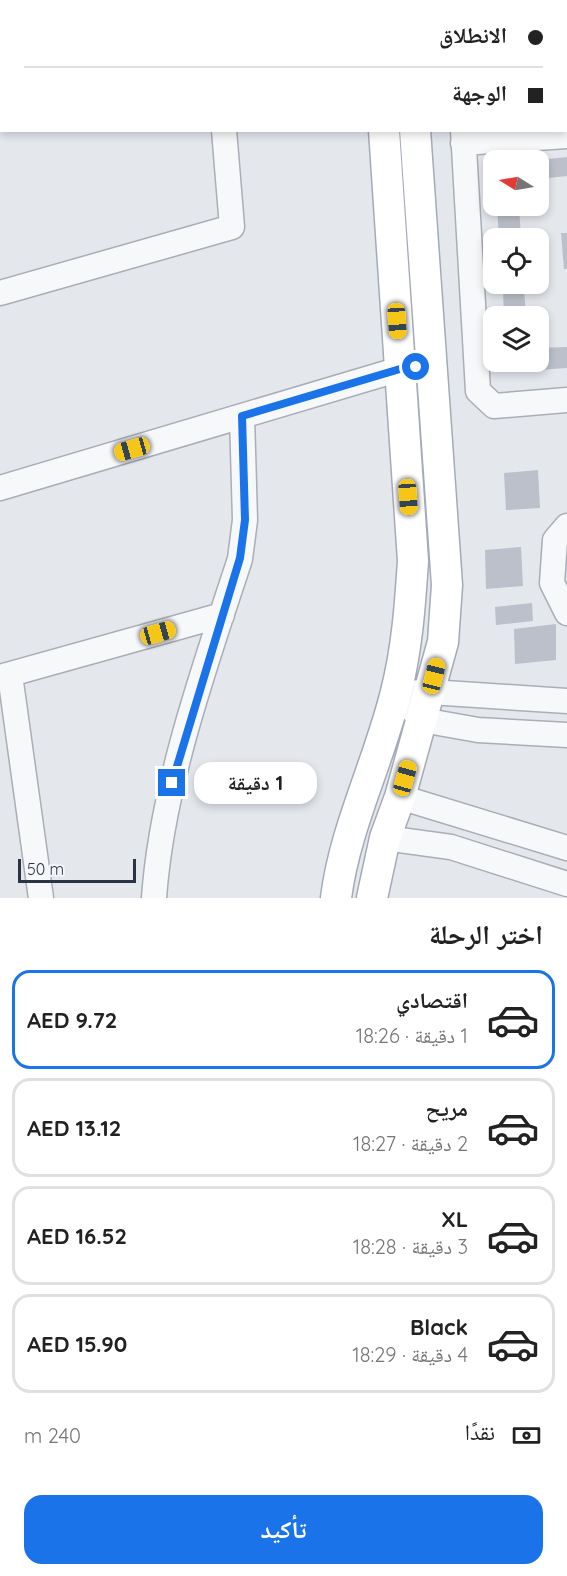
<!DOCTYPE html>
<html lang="ar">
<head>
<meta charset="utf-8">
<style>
	:root { --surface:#fff; --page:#f6f6f6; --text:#222; --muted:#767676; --line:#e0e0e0; --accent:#1a73e8 }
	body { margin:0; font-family:Quicksand,"Noto Naskh Arabic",sans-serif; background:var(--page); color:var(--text); direction:rtl; height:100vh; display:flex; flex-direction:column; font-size:22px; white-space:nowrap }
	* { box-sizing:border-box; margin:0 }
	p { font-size:20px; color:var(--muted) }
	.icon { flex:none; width:33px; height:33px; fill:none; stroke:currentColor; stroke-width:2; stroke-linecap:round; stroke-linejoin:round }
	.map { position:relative; height:898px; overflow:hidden; direction:ltr }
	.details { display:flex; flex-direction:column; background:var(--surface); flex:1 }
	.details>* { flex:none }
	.hud { position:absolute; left:0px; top:0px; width:567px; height:132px; box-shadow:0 3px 9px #0003; direction:rtl; display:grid; align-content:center; height:132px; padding:0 24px; background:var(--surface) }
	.needle { width:39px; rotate:281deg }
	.tools { position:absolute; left:483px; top:150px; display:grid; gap:12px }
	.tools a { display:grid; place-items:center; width:66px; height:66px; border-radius:12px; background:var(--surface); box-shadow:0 3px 9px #0003; font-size:30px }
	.scale { position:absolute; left:18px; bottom:15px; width:118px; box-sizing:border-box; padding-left:6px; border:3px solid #2b3445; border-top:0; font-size:16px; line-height:21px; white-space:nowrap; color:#2b3445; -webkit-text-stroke:4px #f4f6f9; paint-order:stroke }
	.end { position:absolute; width:27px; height:27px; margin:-14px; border:8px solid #1a73e8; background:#fff; box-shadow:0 0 0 3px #fff }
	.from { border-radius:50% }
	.bubble { position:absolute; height:42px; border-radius:18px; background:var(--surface); box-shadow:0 3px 9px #0003; font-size:20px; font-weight:700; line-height:42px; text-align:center; direction:rtl }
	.car { position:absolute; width:18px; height:36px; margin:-18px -9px; border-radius:8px; box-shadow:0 0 4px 2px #0007; background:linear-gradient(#f5c518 24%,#345 0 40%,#f5c518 0 76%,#345 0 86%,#f5c518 0) }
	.hud b { display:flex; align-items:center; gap:21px; height:57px; font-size:22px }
	.hud b+b { border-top:2px solid var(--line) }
	.hud i { width:15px; height:15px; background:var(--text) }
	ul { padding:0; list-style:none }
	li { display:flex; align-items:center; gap:18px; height:99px; margin:0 12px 9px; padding:0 12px; border:3px solid var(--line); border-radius:18px }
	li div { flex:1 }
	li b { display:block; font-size:22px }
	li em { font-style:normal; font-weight:700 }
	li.active { border-color:var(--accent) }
	li>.icon { width:54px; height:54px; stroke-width:1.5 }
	h2 { padding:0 24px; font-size:27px; line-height:72px }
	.pay { display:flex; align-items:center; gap:15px; height:66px; padding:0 24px; font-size:22px }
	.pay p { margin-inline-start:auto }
	.action { display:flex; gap:12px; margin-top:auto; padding:12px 24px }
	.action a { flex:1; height:69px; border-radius:18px; background:var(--accent); color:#fff; font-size:24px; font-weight:700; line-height:69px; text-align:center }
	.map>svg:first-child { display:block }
	.building { fill:#bbc0ca }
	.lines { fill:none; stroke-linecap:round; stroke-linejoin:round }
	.minor-casing { stroke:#a9aeb7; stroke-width:27 }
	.major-casing { stroke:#a3abb8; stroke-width:33 }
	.minor { stroke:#f7f8fa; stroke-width:24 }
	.major { stroke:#fff; stroke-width:30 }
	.route { stroke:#1a73e8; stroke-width:8 }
</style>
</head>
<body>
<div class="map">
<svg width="567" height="898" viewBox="0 0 567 898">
	<rect width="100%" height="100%" fill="#e4e7ec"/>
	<path class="building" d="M 567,157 L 567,176 L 538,179 L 538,160 Z
		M 497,206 L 519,206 L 521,238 L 499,238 Z
		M 561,233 L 567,233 L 567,269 L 564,269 Z
		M 524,290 L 526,316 L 504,316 L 503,292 Z
		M 567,347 L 567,368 L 507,372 L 506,362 L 538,362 L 538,348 Z
		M 538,470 L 540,508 L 506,510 L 504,473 Z
		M 521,547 L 523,586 L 486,589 L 485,550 Z
		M 532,603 L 533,621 L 496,625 L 495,607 Z
		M 556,624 L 556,660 L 515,664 L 514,629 Z"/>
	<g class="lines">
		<g class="minor-casing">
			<path id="minor" d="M 214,0 L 214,2
				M 455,0 L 455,2
				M 0,95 L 2,95
				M 463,130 L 478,391 L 494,406 L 567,400
				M 463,143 L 567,136
				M 0,293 L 232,227 L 224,130
				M 0,488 L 400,369 L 418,366
				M 567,526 L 555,540 L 552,583 L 567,613
				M 10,675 L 41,898
				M 0,677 L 222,615
				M 567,701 L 430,692 L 396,693 L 422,720 L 478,730 L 567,735
				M 400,797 L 567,848
				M 385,838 L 451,847 L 567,884
				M 154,898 C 162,785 205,666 240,559 L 245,520 L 242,416"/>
		</g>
		<g class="major-casing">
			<path id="major" d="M 375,0 L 375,2
				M 406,0 L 406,2
				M 336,898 C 345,827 379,762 396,692 C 407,649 410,606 413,561 L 384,130
				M 372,898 L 385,838 L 400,797 L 443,642 L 447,585 L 415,130"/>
		</g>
		<use href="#minor" class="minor"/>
		<use href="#major" class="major"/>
	</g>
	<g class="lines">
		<path class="route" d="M 172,783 L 240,558 L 245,520 L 242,416 L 400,369 L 416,367"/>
	</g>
</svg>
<div class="tools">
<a><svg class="needle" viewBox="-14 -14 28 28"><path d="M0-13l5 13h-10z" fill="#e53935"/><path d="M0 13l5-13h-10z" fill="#767676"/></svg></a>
<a><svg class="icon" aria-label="locate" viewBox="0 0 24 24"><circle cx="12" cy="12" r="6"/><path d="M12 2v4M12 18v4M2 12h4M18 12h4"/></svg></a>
<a><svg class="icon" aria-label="layers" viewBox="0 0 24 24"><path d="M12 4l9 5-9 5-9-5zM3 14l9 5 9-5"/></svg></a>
</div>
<div class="scale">50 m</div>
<i class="end from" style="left:416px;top:367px"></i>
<i class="end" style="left:172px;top:783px"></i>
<div class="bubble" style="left:194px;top:762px;width:123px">1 دقيقة</div>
<i class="car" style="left:397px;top:321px;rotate:176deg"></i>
<i class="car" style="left:132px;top:449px;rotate:254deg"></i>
<i class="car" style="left:408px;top:497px;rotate:176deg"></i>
<i class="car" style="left:158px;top:633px;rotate:74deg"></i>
<i class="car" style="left:434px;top:676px;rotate:14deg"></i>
<i class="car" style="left:405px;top:778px;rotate:16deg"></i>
<div class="hud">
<b><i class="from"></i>الانطلاق</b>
<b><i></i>الوجهة</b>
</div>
</div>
<section class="details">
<h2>اختر الرحلة</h2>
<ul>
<li class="active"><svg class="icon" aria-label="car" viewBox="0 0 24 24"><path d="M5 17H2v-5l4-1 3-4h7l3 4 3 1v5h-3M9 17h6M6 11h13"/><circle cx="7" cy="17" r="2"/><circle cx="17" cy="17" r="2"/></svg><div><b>اقتصادي</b><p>1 دقيقة · 18:26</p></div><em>AED 9.72</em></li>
<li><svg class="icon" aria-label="car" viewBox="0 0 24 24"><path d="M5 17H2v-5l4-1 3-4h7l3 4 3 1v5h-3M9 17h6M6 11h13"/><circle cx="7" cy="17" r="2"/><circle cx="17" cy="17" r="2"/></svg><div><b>مريح</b><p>2 دقيقة · 18:27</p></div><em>AED 13.12</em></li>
<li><svg class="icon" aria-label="car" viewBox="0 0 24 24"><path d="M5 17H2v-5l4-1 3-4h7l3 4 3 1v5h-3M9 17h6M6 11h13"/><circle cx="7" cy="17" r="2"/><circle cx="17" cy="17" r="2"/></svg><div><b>XL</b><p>3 دقيقة · 18:28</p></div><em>AED 16.52</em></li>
<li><svg class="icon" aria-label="car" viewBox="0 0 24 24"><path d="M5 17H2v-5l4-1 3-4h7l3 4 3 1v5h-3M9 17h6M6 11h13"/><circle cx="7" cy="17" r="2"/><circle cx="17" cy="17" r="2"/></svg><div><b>Black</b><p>4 دقيقة · 18:29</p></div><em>AED 15.90</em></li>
</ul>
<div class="pay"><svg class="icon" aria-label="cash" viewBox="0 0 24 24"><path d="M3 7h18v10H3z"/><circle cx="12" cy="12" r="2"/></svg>نقدًا<p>240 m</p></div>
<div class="action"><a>تأكيد</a></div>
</section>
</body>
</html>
